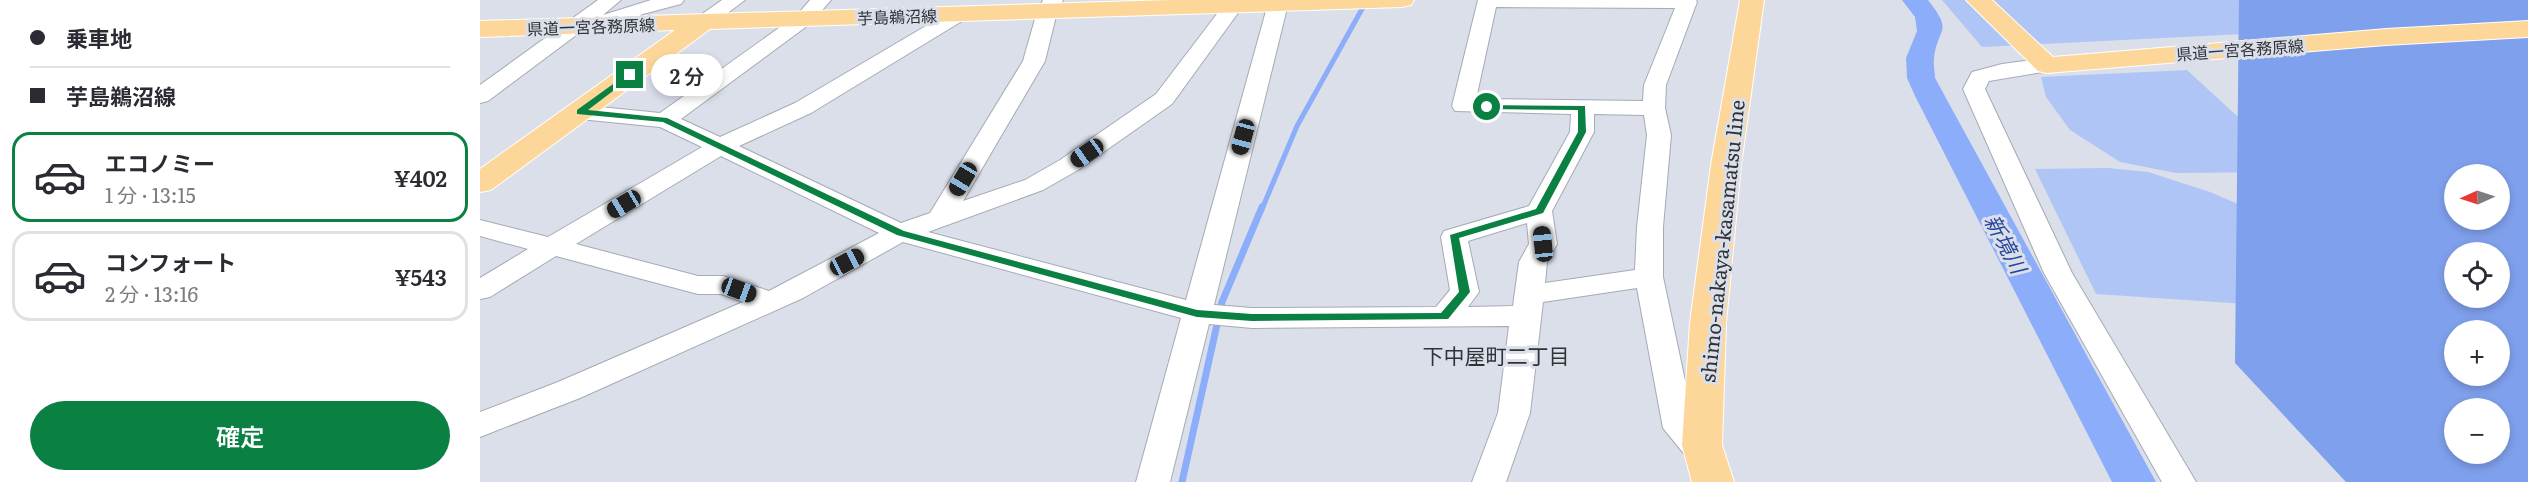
<!DOCTYPE html>
<html lang="ja">
<head>
<meta charset="utf-8">
<style>
	:root { --surface:#fff; --page:#f7f7f7; --text:#2b2b33; --muted:#7c7c81; --line:#e1e1e2; --accent:#0b8043 }
	body { margin:0; font-family:Literata,"Noto Sans JP",serif; background:var(--page); color:var(--text); height:100vh; display:flex; flex-direction:column; font-size:22px; white-space:nowrap }
	* { box-sizing:border-box; margin:0 }
	p { font-size:20px; color:var(--muted) }
	.icon { flex:none; width:33px; height:33px; fill:none; stroke:currentColor; stroke-width:2; stroke-linecap:round; stroke-linejoin:round }
	.map { position:relative; flex:1; overflow:hidden }
	.sheet { display:flex; flex-direction:column; background:var(--surface); width:480px }
	.sheet>* { flex:none }
	.hud { display:grid; align-content:center; height:132px; padding:0 30px; background:var(--surface) }
	.needle { width:39px; rotate:267deg }
	.buttons { position:absolute; left:1964px; top:164px; display:grid; gap:12px }
	.buttons a { display:grid; place-items:center; width:66px; height:66px; border-radius:50%; background:var(--surface); box-shadow:0 3px 9px #0003; font-size:30px }
	.end { position:absolute; width:27px; height:27px; margin:-14px; border:8px solid #0b8043; background:#fff; box-shadow:0 0 0 3px #fff }
	.from { border-radius:50% }
	.bubble { position:absolute; height:42px; border-radius:21px; background:var(--surface); box-shadow:0 3px 9px #0003; font-size:20px; font-weight:600; line-height:42px; text-align:center }
	.car { position:absolute; width:18px; height:36px; margin:-18px -9px; border-radius:8px; box-shadow:0 0 4px 2px #0007; background:linear-gradient(#222 24%,#8ab4d8 0 40%,#222 0 76%,#8ab4d8 0 86%,#222 0) }
	.hud b { display:flex; align-items:center; gap:21px; height:57px; font-size:22px }
	.hud b+b { border-top:2px solid var(--line) }
	.hud i { width:15px; height:15px; background:var(--text) }
	ul { padding:0; list-style:none }
	li { display:flex; align-items:center; gap:18px; height:90px; margin:0 12px 9px; padding:0 18px; border:3px solid var(--line); border-radius:18px }
	li div { flex:1 }
	li b { display:block; font-size:22px }
	li em { font-style:normal; font-weight:600 }
	li.selected { border-color:var(--accent) }
	li>.icon { width:54px; height:54px; stroke-width:1.5 }
	.primary-button { display:flex; gap:12px; margin-top:auto; padding:12px 30px }
	.primary-button a { flex:1; height:69px; border-radius:36px; background:var(--accent); color:#fff; font-size:24px; font-weight:600; line-height:69px; text-align:center }
	main { display:flex; flex:1; min-height:0 }
	.map>svg:first-child { display:block }
	.green { fill:#afc5f6 }
	.forest { fill:#7fa0ec; fill-rule:evenodd }
	.lines { fill:none; stroke-linecap:round; stroke-linejoin:round }
	.stream-far1 { stroke:#8caefa; stroke-width:5 }
	.stream { stroke:#8caefa; stroke-width:7 }
	.river { fill:#8caefa; fill-rule:evenodd }
	.minor-casing { stroke:#a5aab4; stroke-width:2 }
	.major-casing { stroke:#fff; stroke-width:2 }
	.minor { fill:#fff; fill-rule:evenodd }
	.major { fill:#fdd79a; fill-rule:evenodd }
	.route { fill:#0b8043 }
	.labels { text-anchor:middle; dominant-baseline:central; stroke-width:6; stroke-linejoin:round; paint-order:stroke }
	.far-street-label { font-size:16px; fill:#303236; stroke:#dadfea }
	.street-label { font-size:20px; fill:#303236; stroke:#dadfea }
	.water-label { font-size:21px; font-style:italic; fill:#26459d; stroke:#dadfea }
	.neighbourhood-label { font-size:21px; fill:#303236; stroke:#dadfea }
</style>
</head>
<body>
<main>
<section class="sheet">
<div class="hud">
<b><i class="from"></i>乗車地</b>
<b><i></i>芋島鵜沼線</b>
</div>
<ul>
<li class="selected"><svg class="icon" aria-label="car" viewBox="0 0 24 24"><path d="M5 17H2v-5l4-1 3-4h7l3 4 3 1v5h-3M9 17h6M6 11h13"/><circle cx="7" cy="17" r="2"/><circle cx="17" cy="17" r="2"/></svg><div><b>エコノミー</b><p>1 分 · 13:15</p></div><em>¥402</em></li>
<li><svg class="icon" aria-label="car" viewBox="0 0 24 24"><path d="M5 17H2v-5l4-1 3-4h7l3 4 3 1v5h-3M9 17h6M6 11h13"/><circle cx="7" cy="17" r="2"/><circle cx="17" cy="17" r="2"/></svg><div><b>コンフォート</b><p>2 分 · 13:16</p></div><em>¥543</em></li>
</ul>
<div class="primary-button"><a>確定</a></div>
</section>
<div class="map">
<svg width="2048" height="482" viewBox="0 0 2048 482">
	<rect width="100%" height="100%" fill="#dadfea"/>
	<path class="green" d="M 1462,0 L 2048,0 L 2048,20 L 1502,47 Z
		M 1707,70 L 1808,163 L 1796,172 L 1696,173 L 1640,162 L 1590,130 L 1566,97 L 1561,77 Z
		M 1628,168 L 1668,172 L 1730,192 L 1772,210 L 1859,310 L 1616,294 L 1555,169 Z"/>
	<path class="forest" d="M 1759,0 L 2048,0 L 2048,482 L 1866,482 L 1755,363 ZM 1974,174 L 2019,174 L 2019,219 L 1974,219 ZM 1974,252 L 2019,252 L 2019,297 L 1974,297 ZM 1974,330 L 2019,330 L 2019,375 L 1974,375 ZM 1974,408 L 2019,408 L 2019,453 L 1974,453 Z"/>
	<g class="lines">
		<path class="stream-far1" d="M 782,209 L 817,126 L 887,0"/>
		<path class="stream" d="M 702,482 L 742,302 L 782,207"/>
		<path class="river" d="M 1422,0 L 1448,0 C 1474,33 1458,26 1454,58 C 1453,64 1455,72 1455,78 L 1676,482 L 1632,482 L 1435,96 L 1427,78 L 1426,58 L 1437,31 L 1435,17 Z"/>
		<g class="minor-casing">
			<path id="minor" d="M 118,0 L 141,0 L 123,15 L 171,0 L 204,0 L 201,4 L 163,14 L 116,31 L 107,27 L 8,101 L 0,103 L 0,85 Z
				M 242,0 L 265,0 L 229,27 L 215,27 L 212,23 L 215,19 Z
				M 330,0 L 351,0 L 331,23 L 201,119 L 240,137 L 315,103 L 473,10 L 487,10 L 490,14 L 487,18 L 331,113 L 259,146 L 421,223 L 450,213 L 543,61 L 557,12 L 563,0 L 583,0 L 577,12 L 565,61 L 483,201 L 545,180 L 580,160 L 676,94 L 746,2 L 760,2 L 763,6 L 692,104 L 598,170 L 563,190 L 448,232 L 706,300 L 789,0 L 809,0 L 734,305 L 772,308 L 956,307 L 970,290 L 961,237 L 964,231 L 1049,206 L 1090,132 L 1091,114 L 975,111 L 972,106 L 998,0 L 1216,0 L 1217,2 L 1186,85 L 1185,108 L 1191,135 L 1183,227 L 1183,277 L 1214,423 L 1238,448 L 1243,457 L 1238,466 L 1226,470 L 1214,466 L 1183,428 L 1157,288 L 1063,302 L 1050,413 L 1026,482 L 992,482 L 1018,413 L 1029,326 L 772,328 L 729,324 L 690,482 L 656,482 L 701,318 L 423,242 L 323,298 L 100,398 L 0,437 L 0,412 L 78,382 L 263,302 L 241,294 L 218,294 L 76,256 L 10,297 L 0,299 L 0,278 L 48,249 L 0,236 L 0,220 L 68,237 L 222,147 L 180,127 L 100,119 L 92,117 L 88,112 L 92,107 L 100,105 L 180,113 L 317,15 ZM 1016,7 L 1195,8 L 1164,85 L 1163,101 L 996,99 ZM 1114,114 L 1164,115 L 1167,135 L 1157,227 L 1155,270 L 1065,283 L 1067,262 L 1077,244 L 1072,211 L 1114,132 ZM 241,156 L 399,233 L 289,291 L 243,276 L 218,276 L 96,244 ZM 1047,223 L 1049,244 L 1039,262 L 1033,306 L 988,307 L 999,292 L 988,241 Z
				M 1567,58 L 1575,60 L 1578,65 L 1575,70 L 1509,81 L 1505,89 L 1592,273 L 1716,482 L 1682,482 L 1564,273 L 1483,89 L 1492,72 L 1522,64 Z"/>
		</g>
		<g class="major-casing">
			<path id="major" d="M 690,0 L 934,0 L 931,5 L 922,7 L 230,29 L 11,190 L 0,192 L 0,169 L 195,30 L 0,37 L 0,21 Z
				M 1260,0 L 1284,0 L 1261,165 L 1246,323 L 1242,445 L 1254,482 L 1212,482 L 1202,445 L 1210,323 L 1231,165 Z
				M 1486,0 L 1512,0 L 1573,57 L 1906,29 L 2048,21 L 2048,37 L 1906,45 L 1567,73 L 1558,71 Z"/>
		</g>
		<use href="#minor" class="minor"/>
		<use href="#major" class="major"/>
	</g>
	<path class="route" d="M 147,74 L 154,75 L 108,110 L 187,118 L 424,231 L 717,310 L 772,314 L 961,313 L 979,292 L 970,235 L 1056,209 L 1098,132 L 1098,110 L 1007,109 L 1004,108 L 1004,105 L 1105,106 L 1106,132 L 1063,213 L 979,238 L 990,292 L 968,319 L 772,321 L 717,317 L 417,235 L 183,122 L 97,114 L 97,110 Z"/>
	<g class="labels">
		<g class="far-street-label">
			<text transform="translate(417 16) rotate(-2)">芋島鵜沼線</text>
			<text transform="translate(111 26) rotate(-2)">県道一宮各務原線</text>
			<text transform="translate(1760 49) rotate(-4)">県道一宮各務原線</text>
		</g>
		<g class="street-label">
			<text transform="translate(1241 241) rotate(-84)">shimo-nakaya-kasamatsu line</text>
		</g>
		<g class="water-label">
			<text transform="translate(1527 243) rotate(62)">新境川</text>
		</g>
		<g class="neighbourhood-label">
			<text x="1016" y="354">下中屋町二丁目</text>
		</g>
	</g>
</svg>
<div class="buttons">
<a><svg class="needle" viewBox="-14 -14 28 28"><path d="M0-13l5 13h-10z" fill="#e53935"/><path d="M0 13l5-13h-10z" fill="#7c7c81"/></svg></a>
<a><svg class="icon" aria-label="locate" viewBox="0 0 24 24"><circle cx="12" cy="12" r="6"/><path d="M12 2v4M12 18v4M2 12h4M18 12h4"/></svg></a>
<a>+</a>
<a>−</a>
</div>
<i class="end from" style="left:1007px;top:107px"></i>
<i class="end" style="left:150px;top:75px"></i>
<div class="bubble" style="left:171px;top:54px;width:72px">2 分</div>
<i class="car" style="left:763px;top:137px;rotate:195deg"></i>
<i class="car" style="left:607px;top:153px;rotate:235deg"></i>
<i class="car" style="left:483px;top:179px;rotate:211deg"></i>
<i class="car" style="left:144px;top:204px;rotate:239deg"></i>
<i class="car" style="left:1063px;top:244px;rotate:354deg"></i>
<i class="car" style="left:367px;top:262px;rotate:62deg"></i>
<i class="car" style="left:259px;top:290px;rotate:110deg"></i>
</div>
</main>
</body>
</html>
